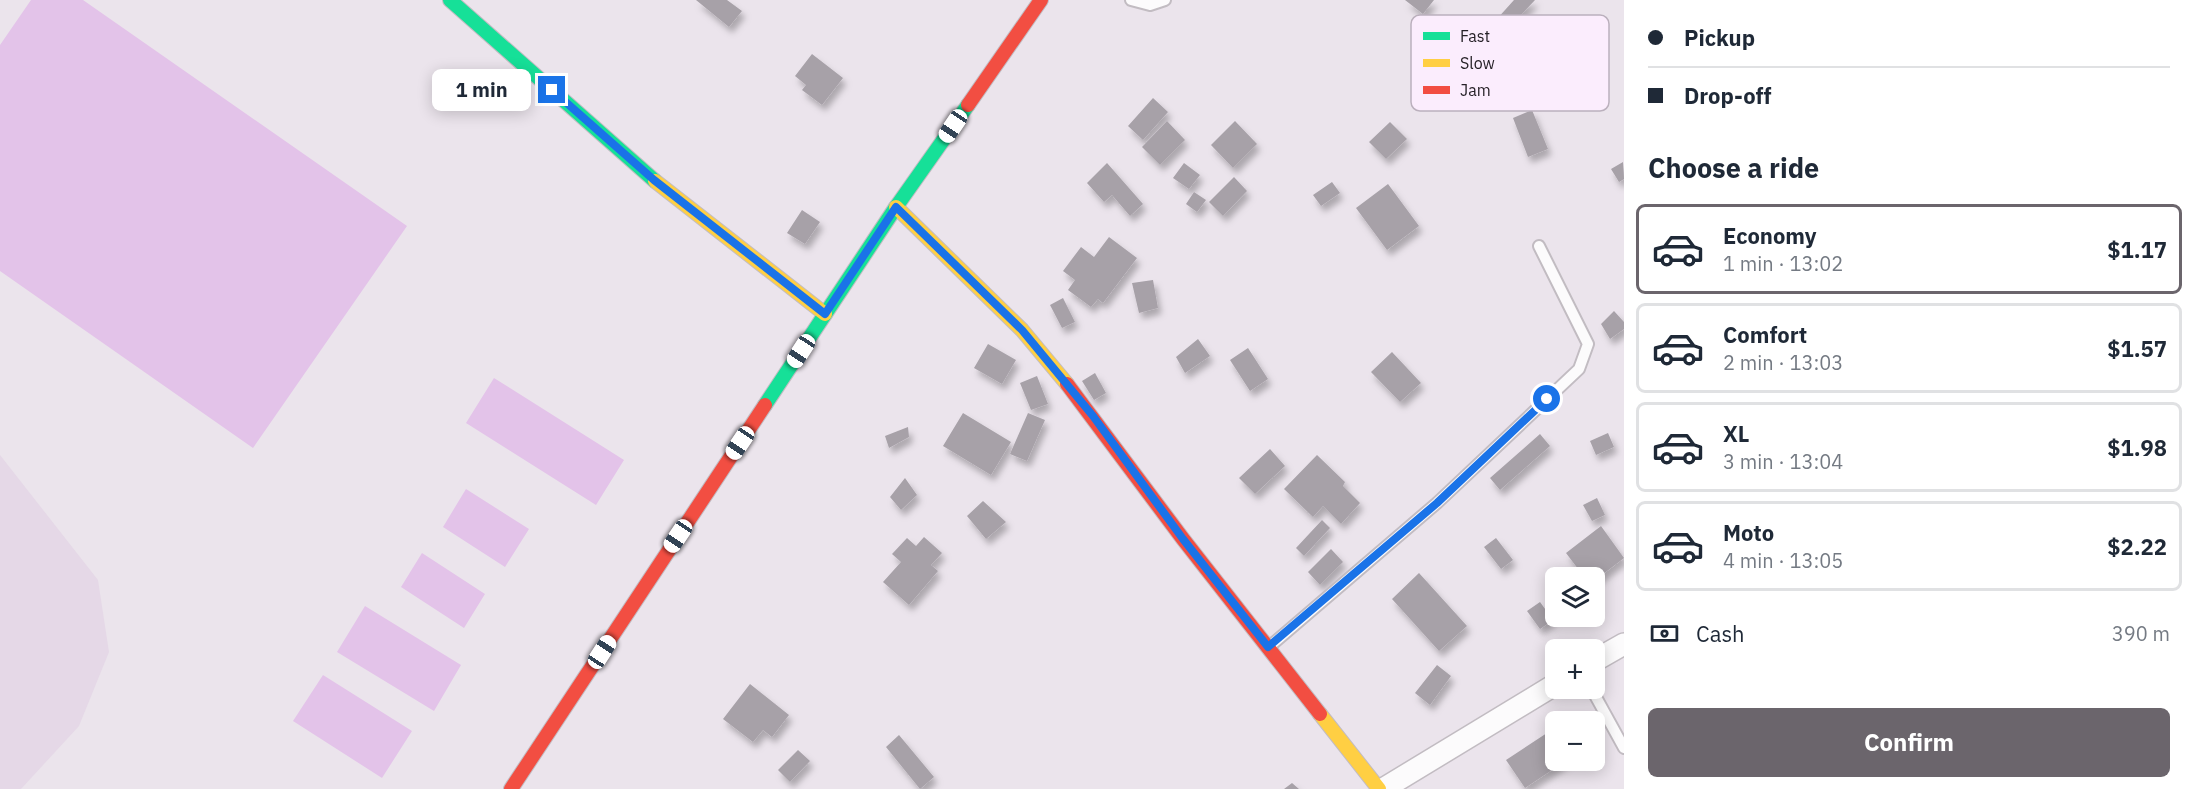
<!DOCTYPE html>
<html lang="en">
<head>
<meta charset="utf-8">
<style>
	:root { --surface:#fff; --page:#f6f6f7; --text:#1f2937; --muted:#747a83; --line:#e0e1e3; --accent:#6b656c }
	body { margin:0; font-family:"IBM Plex Sans",sans-serif; background:var(--page); color:var(--text); height:100vh; display:flex; flex-direction:column; font-size:22px; white-space:nowrap }
	* { box-sizing:border-box; margin:0 }
	p { font-size:20px; color:var(--muted) }
	.icon { flex:none; width:33px; height:33px; fill:none; stroke:currentColor; stroke-width:2; stroke-linecap:round; stroke-linejoin:round }
	.map { position:relative; flex:1; overflow:hidden }
	.side { display:flex; flex-direction:column; background:var(--surface); width:570px }
	.side>* { flex:none }
	.banner { display:grid; align-content:center; height:132px; padding:0 24px; background:var(--surface) }
	.buttons { position:absolute; left:1545px; top:567px; display:grid; gap:12px }
	.buttons a { display:grid; place-items:center; width:60px; height:60px; border-radius:9px; background:var(--surface); box-shadow:0 3px 15px #0003; font-size:30px }
	.end { position:absolute; width:27px; height:27px; margin:-14px; border:8px solid #1a73e8; background:#fff; box-shadow:0 0 0 3px #fff }
	.from { border-radius:50% }
	.bubble { position:absolute; height:42px; border-radius:9px; background:var(--surface); box-shadow:0 3px 15px #0003; font-size:20px; font-weight:700; line-height:42px; text-align:center }
	.car { position:absolute; width:18px; height:36px; margin:-18px -9px; border-radius:8px; box-shadow:0 0 4px 2px #0007; background:linear-gradient(#fff 24%,#345 0 40%,#fff 0 76%,#345 0 86%,#fff 0) }
	.banner b { display:flex; align-items:center; gap:21px; height:57px; font-size:22px }
	.banner b+b { border-top:2px solid var(--line) }
	.banner i { width:15px; height:15px; background:var(--text) }
	ul { padding:0; list-style:none }
	li { display:flex; align-items:center; gap:18px; height:90px; margin:0 12px 9px; padding:0 12px; border:3px solid var(--line); border-radius:9px }
	li div { flex:1 }
	li b { display:block; font-size:22px }
	li em { font-style:normal; font-weight:700 }
	li.on { border-color:var(--accent) }
	li>.icon { width:54px; height:54px; stroke-width:1.5 }
	h2 { padding:0 24px; font-size:27px; line-height:72px }
	.pay { display:flex; align-items:center; gap:15px; height:66px; padding:0 24px; font-size:22px }
	.pay p { margin-inline-start:auto }
	.cta { display:flex; gap:12px; margin-top:auto; padding:12px 24px }
	.cta a { flex:1; height:69px; border-radius:9px; background:var(--accent); color:#fff; font-size:24px; font-weight:700; line-height:69px; text-align:center }
	main { display:flex; flex:1; min-height:0 }
	.map>svg:first-child { display:block }
	.built { fill:#e5d8e7 }
	.pitch { fill:#e3c3e9 }
	.building { fill:#a7a1a8; filter:url(#shadow) }
	.lines { fill:none; stroke-linecap:round; stroke-linejoin:round }
	.lane-casing { stroke:#c2bcc2; stroke-width:14 }
	.street-casing { stroke:#c2bcc2; stroke-width:24 }
	.fast-casing { stroke:#c2bcc2; stroke-width:16 }
	.slow-casing { stroke:#c2bcc2; stroke-width:16 }
	.jam-casing { stroke:#c2bcc2; stroke-width:16 }
	.lane { stroke:#fcfbfc; stroke-width:10 }
	.street { stroke:#fcfbfc; stroke-width:21 }
	.fast { stroke:#16e098; stroke-width:14 }
	.slow { stroke:#ffcf43; stroke-width:14 }
	.jam { stroke:#f24e42; stroke-width:14 }
	.route { stroke:#1a73e8; stroke-width:8 }
	.key { fill:#fbedfd; stroke:#bbb0bd; stroke-width:1.5 }
	.key-label { font-size:16px; fill:#262127 }
</style>
</head>
<body>
<main>
<div class="map">
<svg width="1624" height="789" viewBox="0 0 1624 789">
	<defs>
		<filter id="shadow"><feDropShadow dx="3.5" dy="6" stdDeviation="3" flood-color="#0004"/></filter>
	</defs>
	<rect width="100%" height="100%" fill="#ebe4ec"/>
	<path class="built" d="M 0,455 L 98,580 L 109,652 L 79,726 L 21,789 L 0,789 Z"/>
	<path class="pitch" d="M 31,0 L 83,0 L 407,226 L 253,448 L 0,271 L 0,45 Z
		M 494,378 L 624,460 L 596,505 L 466,423 Z
		M 466,489 L 529,529 L 505,567 L 443,527 Z
		M 422,553 L 485,594 L 464,628 L 401,587 Z
		M 365,606 L 461,665 L 434,711 L 337,652 Z
		M 323,675 L 412,731 L 382,778 L 293,721 Z"/>
	<path class="building" d="M 696,0 L 727,0 L 742,11 L 729,27 Z
		M 1405,0 L 1434,0 L 1423,14 Z
		M 1514,0 L 1535,0 L 1507,30 L 1496,20 Z
		M 812,54 L 843,78 L 822,105 L 802,90 L 806,85 L 795,76 Z
		M 1153,98 L 1168,112 L 1143,140 L 1128,126 Z
		M 1532,110 L 1548,149 L 1528,157 L 1513,118 Z
		M 1167,121 L 1185,140 L 1160,165 L 1142,147 Z
		M 1235,121 L 1257,144 L 1233,168 L 1211,145 Z
		M 1390,122 L 1407,139 L 1386,159 L 1369,142 Z
		M 1623,162 L 1624,179 L 1619,182 L 1611,169 Z
		M 1107,163 L 1143,204 L 1130,216 L 1112,195 L 1104,202 L 1087,183 Z
		M 1184,163 L 1200,175 L 1189,189 L 1173,178 Z
		M 1234,177 L 1247,191 L 1223,216 L 1209,202 Z
		M 1332,182 L 1340,193 L 1321,206 L 1313,195 Z
		M 1388,184 L 1419,226 L 1387,250 L 1356,208 Z
		M 1194,192 L 1206,200 L 1197,212 L 1186,204 Z
		M 802,210 L 820,222 L 805,244 L 787,233 Z
		M 1109,237 L 1137,258 L 1103,303 L 1098,299 L 1091,307 L 1068,290 L 1075,280 L 1063,271 L 1081,247 L 1094,257 Z
		M 1153,280 L 1158,308 L 1139,313 L 1132,283 Z
		M 1063,298 L 1075,322 L 1062,328 L 1050,305 Z
		M 1614,311 L 1624,322 L 1624,329 L 1610,339 L 1601,324 Z
		M 1198,339 L 1210,356 L 1185,373 L 1176,357 Z
		M 988,344 L 1016,360 L 1002,384 L 974,368 Z
		M 1248,348 L 1268,379 L 1250,391 L 1230,360 Z
		M 1392,352 L 1421,383 L 1400,402 L 1371,372 Z
		M 1095,373 L 1106,393 L 1094,400 L 1082,381 Z
		M 1037,376 L 1048,404 L 1031,410 L 1020,383 Z
		M 963,413 L 1011,442 L 991,475 L 943,446 Z
		M 1028,413 L 1045,420 L 1027,461 L 1010,454 Z
		M 908,427 L 909,437 L 889,448 L 885,436 Z
		M 1608,433 L 1614,447 L 1596,455 L 1590,441 Z
		M 1540,434 L 1550,446 L 1500,490 L 1490,478 Z
		M 1270,449 L 1285,466 L 1255,494 L 1239,478 Z
		M 1317,455 L 1345,482 L 1343,486 L 1360,503 L 1341,524 L 1323,506 L 1313,517 L 1284,489 Z
		M 905,478 L 917,495 L 901,510 L 890,497 Z
		M 1597,498 L 1605,515 L 1592,521 L 1583,505 Z
		M 983,501 L 1006,522 L 986,539 L 967,516 Z
		M 1322,520 L 1330,528 L 1304,556 L 1296,548 Z
		M 1601,526 L 1624,558 L 1594,581 L 1594,578 L 1585,578 L 1566,553 Z
		M 924,537 L 942,553 L 931,565 L 938,571 L 909,605 L 883,582 L 901,562 L 892,554 L 907,538 L 916,546 Z
		M 1496,538 L 1513,560 L 1501,569 L 1484,547 Z
		M 1331,549 L 1343,562 L 1320,585 L 1308,572 Z
		M 1419,573 L 1467,626 L 1439,651 L 1392,599 Z
		M 1540,602 L 1553,620 L 1540,629 L 1527,611 Z
		M 1437,665 L 1451,676 L 1430,705 L 1415,693 Z
		M 750,684 L 789,715 L 772,737 L 763,730 L 753,742 L 723,719 Z
		M 1547,733 L 1556,746 L 1556,760 L 1567,760 L 1525,788 L 1506,760 Z
		M 899,735 L 934,777 L 920,789 L 886,747 Z
		M 798,750 L 810,761 L 790,782 L 778,770 Z
		M 1292,783 L 1299,789 L 1284,789 Z"/>
	<g class="lines">
		<g class="lane-casing">
			<path id="lane" d="M 1131,0 L 1150,5 L 1165,0
				M 1269,647 L 1437,503 L 1579,369 L 1588,344 L 1539,246
				M 1591,688 L 1624,748"/>
		</g>
		<g class="street-casing">
			<path id="street" d="M 1594,661 L 1624,644
				M 1383,789 L 1556,684"/>
		</g>
		<g class="fast-casing">
			<path id="fast" d="M 450,0 L 655,181
				M 765,405 L 896,207 L 968,105"/>
		</g>
		<g class="slow-casing">
			<path id="slow" d="M 655,181 L 825,314
				M 896,207 L 1022,330 L 1067,384
				M 1320,714 L 1379,789"/>
		</g>
		<g class="jam-casing">
			<path id="jam" d="M 968,105 L 1041,0
				M 1067,384 L 1183,539 L 1320,714
				M 511,789 L 765,405"/>
		</g>
		<use href="#lane" class="lane"/>
		<use href="#street" class="street"/>
		<use href="#fast" class="fast"/>
		<use href="#slow" class="slow"/>
		<use href="#jam" class="jam"/>
	</g>
	<g class="lines">
		<path class="route" d="M 552,90 L 654,180 L 825,314 L 896,207 L 1022,330 L 1093,416 L 1183,539 L 1268,647 L 1437,503 L 1547,399"/>
	</g>
	<rect x="1411" y="15" width="198" height="96" rx="9" class="key"/>
	<rect x="1423" y="32" width="27" height="8" fill="#16e098"/>
	<rect x="1423" y="59" width="27" height="8" fill="#ffcf43"/>
	<rect x="1423" y="86" width="27" height="8" fill="#f24e42"/>
	<g class="key-label">
		<text x="1460" y="42">Fast</text>
		<text x="1460" y="69">Slow</text>
		<text x="1460" y="96">Jam</text>
	</g>
</svg>
<div class="buttons">
<a><svg class="icon" aria-label="layers" viewBox="0 0 24 24"><path d="M12 4l9 5-9 5-9-5zM3 14l9 5 9-5"/></svg></a>
<a>+</a>
<a>−</a>
</div>
<i class="end from" style="left:1547px;top:399px"></i>
<i class="end" style="left:552px;top:90px"></i>
<div class="bubble" style="left:432px;top:69px;width:99px">1 min</div>
<i class="car" style="left:953px;top:126px;rotate:214deg"></i>
<i class="car" style="left:801px;top:351px;rotate:213deg"></i>
<i class="car" style="left:740px;top:443px;rotate:214deg"></i>
<i class="car" style="left:678px;top:536px;rotate:214deg"></i>
<i class="car" style="left:602px;top:652px;rotate:33deg"></i>
</div>
<section class="side">
<div class="banner">
<b><i class="from"></i>Pickup</b>
<b><i></i>Drop-off</b>
</div>
<h2>Choose a ride</h2>
<ul>
<li class="on"><svg class="icon" aria-label="car" viewBox="0 0 24 24"><path d="M5 17H2v-5l4-1 3-4h7l3 4 3 1v5h-3M9 17h6M6 11h13"/><circle cx="7" cy="17" r="2"/><circle cx="17" cy="17" r="2"/></svg><div><b>Economy</b><p>1 min · 13:02</p></div><em>$1.17</em></li>
<li><svg class="icon" aria-label="car" viewBox="0 0 24 24"><path d="M5 17H2v-5l4-1 3-4h7l3 4 3 1v5h-3M9 17h6M6 11h13"/><circle cx="7" cy="17" r="2"/><circle cx="17" cy="17" r="2"/></svg><div><b>Comfort</b><p>2 min · 13:03</p></div><em>$1.57</em></li>
<li><svg class="icon" aria-label="car" viewBox="0 0 24 24"><path d="M5 17H2v-5l4-1 3-4h7l3 4 3 1v5h-3M9 17h6M6 11h13"/><circle cx="7" cy="17" r="2"/><circle cx="17" cy="17" r="2"/></svg><div><b>XL</b><p>3 min · 13:04</p></div><em>$1.98</em></li>
<li><svg class="icon" aria-label="car" viewBox="0 0 24 24"><path d="M5 17H2v-5l4-1 3-4h7l3 4 3 1v5h-3M9 17h6M6 11h13"/><circle cx="7" cy="17" r="2"/><circle cx="17" cy="17" r="2"/></svg><div><b>Moto</b><p>4 min · 13:05</p></div><em>$2.22</em></li>
</ul>
<div class="pay"><svg class="icon" aria-label="cash" viewBox="0 0 24 24"><path d="M3 7h18v10H3z"/><circle cx="12" cy="12" r="2"/></svg>Cash<p>390 m</p></div>
<div class="cta"><a>Confirm</a></div>
</section>
</main>
</body>
</html>
